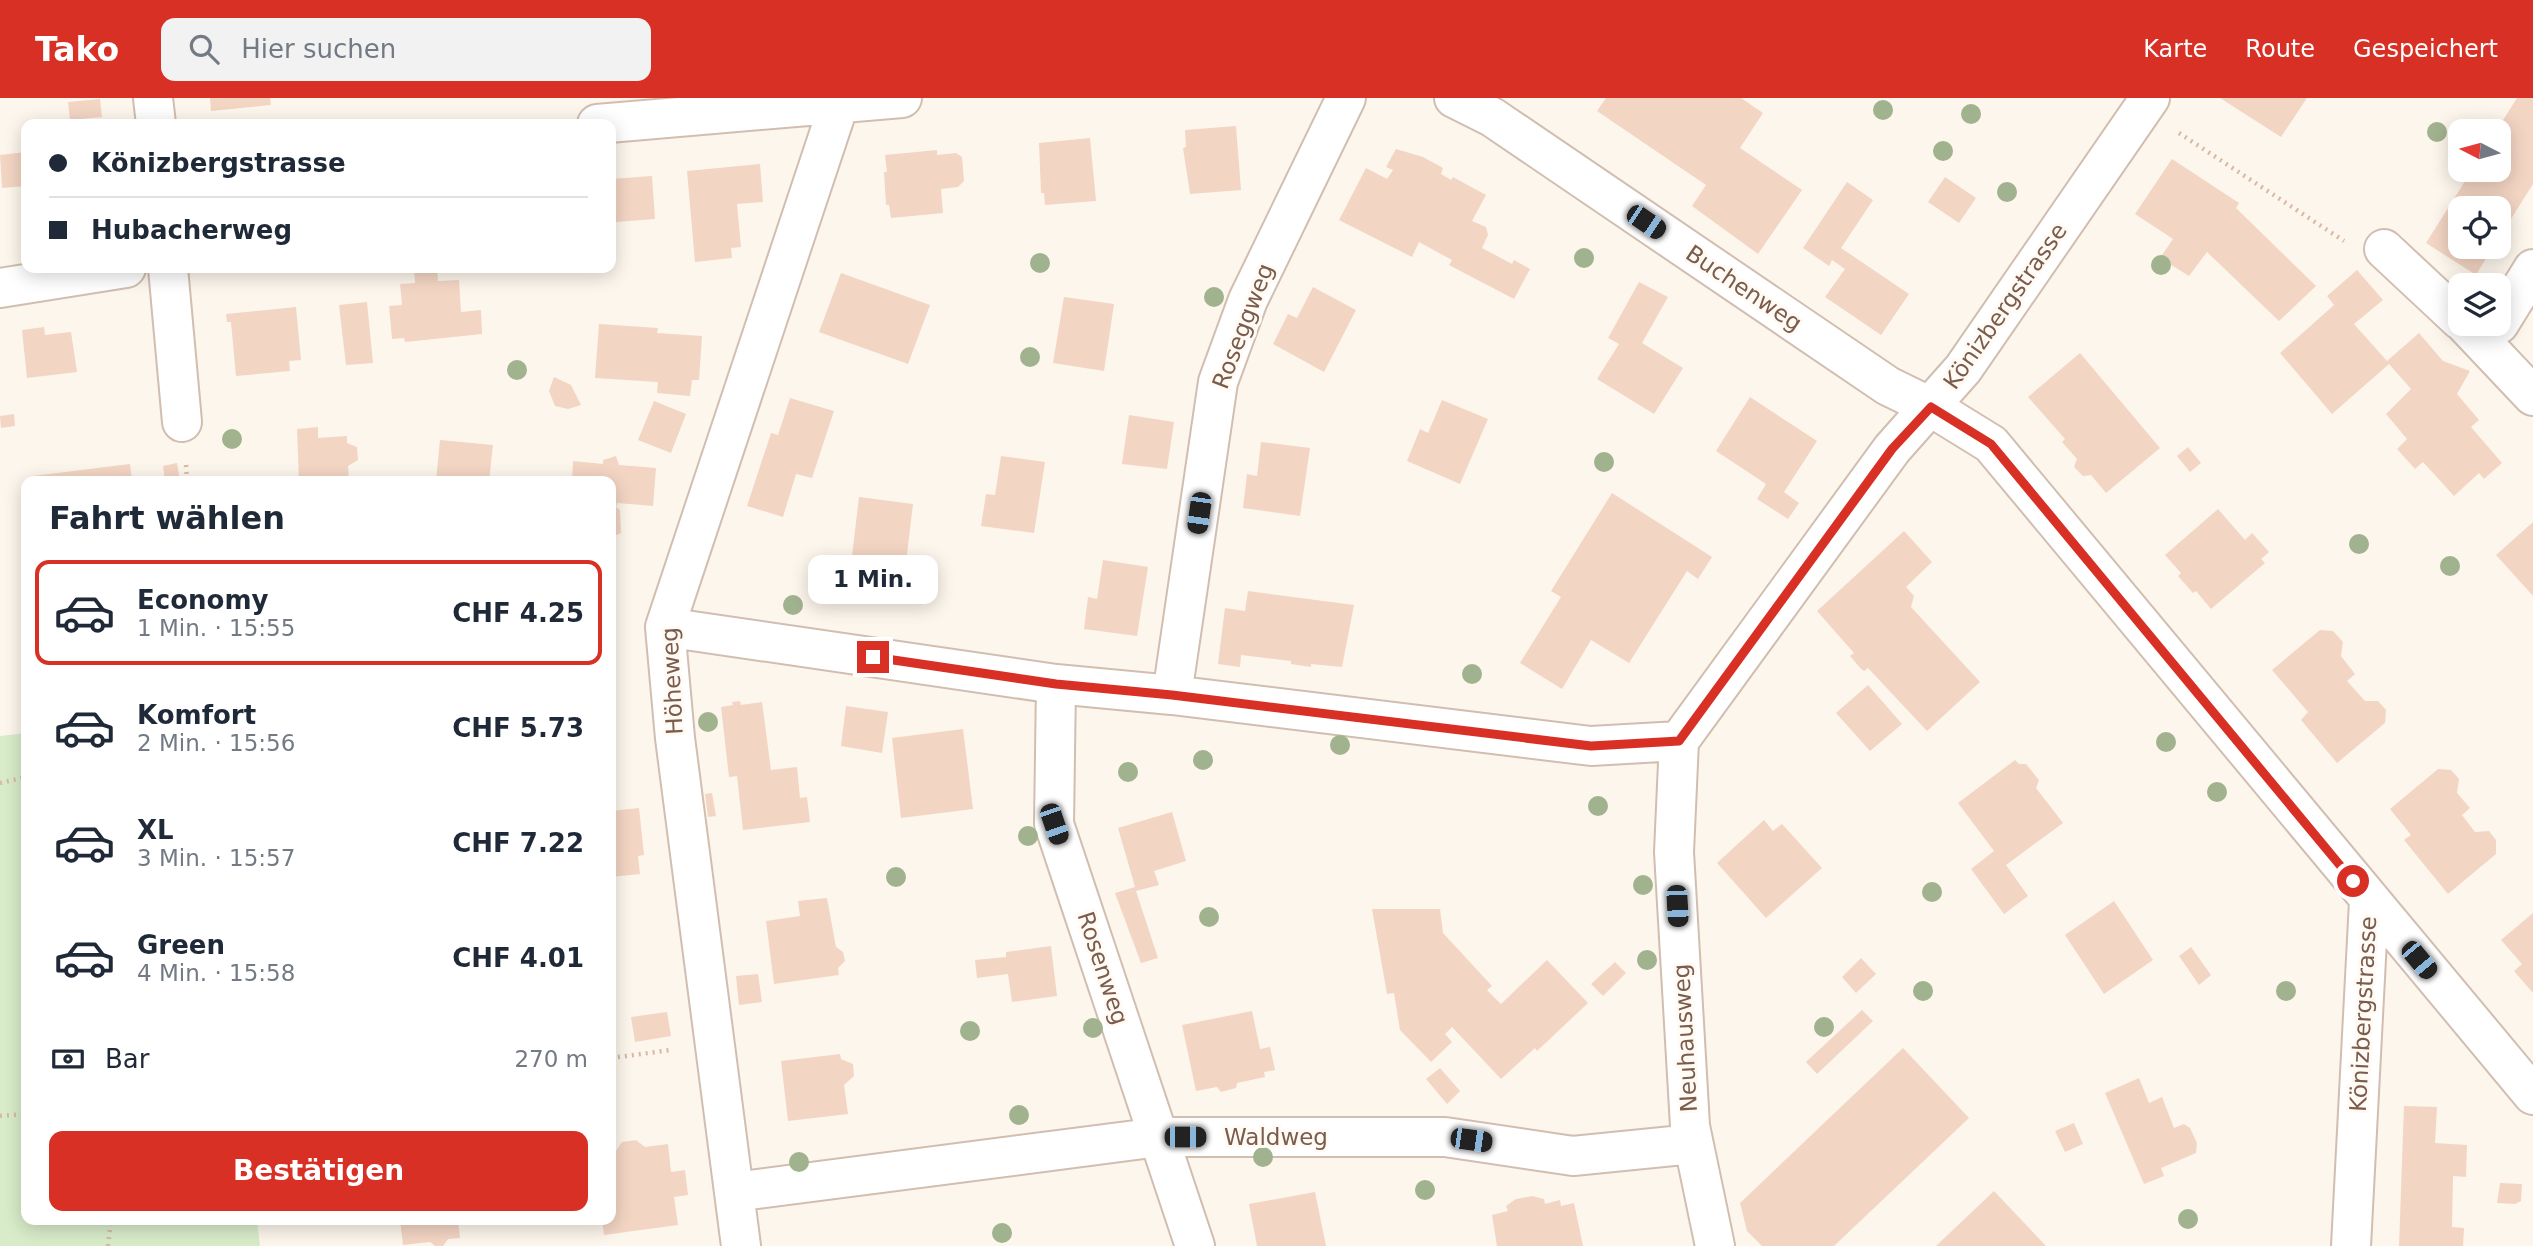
<!DOCTYPE html>
<html lang="de">
<head>
<meta charset="utf-8">
<style>
	:root { --surface:#fff; --page:#f2f2f3; --text:#1f2937; --muted:#747a83; --line:#e0e1e3; --accent:#d93025 }
	body { margin:0; font-family:"DejaVu Sans",sans-serif; background:var(--page); color:var(--text); height:100vh; display:flex; flex-direction:column; font-size:26px; white-space:nowrap }
	* { box-sizing:border-box; margin:0 }
	p { font-size:23px; color:var(--muted) }
	.icon { flex:none; width:38px; height:38px; fill:none; stroke:currentColor; stroke-width:2; stroke-linecap:round; stroke-linejoin:round }
	.map { position:relative; flex:1; overflow:hidden }
	.details { position:absolute; left:21px; top:378px; width:595px; height:749px; display:flex; flex-direction:column; background:var(--surface); border-radius:14px; box-shadow:0 4px 18px #0003 }
	.details>* { flex:none }
	.hud { position:absolute; left:21px; top:21px; width:595px; height:154px; border-radius:14px; box-shadow:0 4px 18px #0003; display:grid; align-content:center; height:154px; padding:0 28px; background:var(--surface) }
	.needle { width:46px; rotate:276deg }
	.tools { position:absolute; left:2448px; top:21px; display:grid; gap:14px }
	.tools a { display:grid; place-items:center; width:63px; height:63px; border-radius:14px; background:var(--surface); box-shadow:0 4px 18px #0003; font-size:35px }
	.end { position:absolute; width:32px; height:32px; margin:-16px; border:9px solid #d93025; background:#fff; box-shadow:0 0 0 4px #fff }
	.from { border-radius:50% }
	.bubble { position:absolute; height:49px; border-radius:14px; background:var(--surface); box-shadow:0 4px 18px #0003; font-size:23px; font-weight:700; line-height:49px; text-align:center }
	.car { position:absolute; width:21px; height:42px; margin:-21px -10px; border-radius:9px; box-shadow:0 0 5px 2px #0007; background:linear-gradient(#222 24%,#8ab4d8 0 40%,#222 0 76%,#8ab4d8 0 86%,#222 0) }
	.hud b { display:flex; align-items:center; gap:24px; height:66px; font-size:26px }
	.hud b+b { border-top:2px solid var(--line) }
	.hud i { width:18px; height:18px; background:var(--text) }
	ul { padding:0; list-style:none }
	li { display:flex; align-items:center; gap:21px; height:105px; margin:0 14px 10px; padding:0 14px; border:4px solid transparent; border-radius:14px }
	li div { flex:1 }
	li b { display:block; font-size:26px }
	li em { font-style:normal; font-weight:700 }
	li.current { border-color:var(--accent) }
	li>.icon { width:63px; height:63px; stroke-width:1.5 }
	h2 { padding:0 28px; font-size:32px; line-height:84px }
	.pay { display:flex; align-items:center; gap:18px; height:77px; padding:0 28px; font-size:26px }
	.pay p { margin-inline-start:auto }
	.button { display:flex; gap:14px; margin-top:auto; padding:14px 28px }
	.button a { flex:1; height:80px; border-radius:14px; background:var(--accent); color:#fff; font-size:28px; font-weight:700; line-height:80px; text-align:center }
	header { display:flex; align-items:center; gap:42px; box-sizing:border-box; height:98px; padding:0 35px; background:var(--accent); color:#fff }
	header strong { font-size:33px }
	nav { display:flex; gap:38px; margin-inline-start:auto; font-size:24px }
	.search { width:490px; height:63px; background:var(--page); display:flex; align-items:center; gap:18px; box-sizing:border-box; padding:0 24px; border-radius:14px; color:var(--muted); font-size:26px }
	.map>svg:first-child { display:block }
	.green { fill:#d8ecc9 }
	.building { fill:#f3d5c3 }
	.lines { fill:none; stroke-linecap:round; stroke-linejoin:round }
	.street-casing { stroke:#d1beb0; stroke-width:42 }
	.path { stroke:#d9b8a5; stroke-width:4.5; stroke-dasharray:2 5; stroke-linecap:butt }
	.street { stroke:#fff; stroke-width:38 }
	.tree { fill:#a0b28e }
	.route { stroke:#d93025; stroke-width:9 }
	.labels { text-anchor:middle; dominant-baseline:central; stroke-width:6; stroke-linejoin:round; paint-order:stroke }
	.street-label { font-size:23px; fill:#7a5c4d; stroke:#fffaf3 }
</style>
</head>
<body>
<header>
<strong>Tako</strong>
<div class="search"><svg class="icon" aria-label="search" viewBox="0 0 24 24"><circle cx="10" cy="10" r="6"/><path d="M15 15l6 6"/></svg>Hier suchen</div>
<nav><a>Karte</a><a>Route</a><a>Gespeichert</a></nav>
</header>
<div class="map">
<svg width="2533" height="1148" viewBox="0 0 2533 1148">
	<rect width="100%" height="100%" fill="#fdf6ec"/>
	<path class="green" d="M 26,635 L 26,1122 L 257,1122 L 260,1148 L 0,1148 L 0,638 Z"/>
	<path class="building" d="M 210,0 L 270,0 L 271,7 L 211,13 Z
		M 1606,0 L 1741,0 L 1763,15 L 1740,50 L 1802,92 L 1758,156 L 1692,108 L 1706,87 L 1597,13 Z
		M 2220,0 L 2307,0 L 2281,39 Z
		M 2517,0 L 2533,0 L 2533,86 L 2499,140 L 2499,110 L 2460,110 L 2460,149 L 2493,149 L 2476,177 L 2426,145 L 2472,72 L 2499,72 L 2499,33 L 2496,33 Z
		M 100,1 L 102,19 L 70,22 L 68,4 Z
		M 1236,28 L 1241,92 L 1190,96 L 1183,50 L 1186,49 L 1185,32 Z
		M 1090,40 L 1096,103 L 1045,107 L 1044,95 L 1041,95 L 1039,45 Z
		M 1396,51 L 1423,59 L 1443,70 L 1441,76 L 1451,82 L 1453,79 L 1486,97 L 1472,123 L 1486,129 L 1488,137 L 1482,150 L 1512,166 L 1514,162 L 1530,171 L 1514,201 L 1449,167 L 1452,162 L 1419,144 L 1412,159 L 1339,122 L 1366,70 L 1387,81 L 1393,72 L 1386,69 Z
		M 937,52 L 937,57 L 956,55 L 962,59 L 964,83 L 958,89 L 941,91 L 943,115 L 891,120 L 889,107 L 886,107 L 884,74 L 887,74 L 885,57 Z
		M 26,54 L 26,88 L 2,90 L 0,57 Z
		M 2172,61 L 2239,105 L 2236,110 L 2316,188 L 2279,223 L 2207,154 L 2189,178 L 2160,160 L 2173,141 L 2135,116 Z
		M 760,66 L 763,104 L 737,106 L 741,149 L 731,150 L 732,160 L 695,164 L 687,73 Z
		M 652,78 L 655,121 L 616,124 L 615,110 L 611,111 L 611,81 Z
		M 1945,79 L 1976,100 L 1959,125 L 1928,104 Z
		M 1847,84 L 1873,102 L 1841,150 L 1909,196 L 1881,237 L 1825,199 L 1845,171 L 1832,162 L 1829,168 L 1803,150 Z
		M 437,170 L 438,183 L 459,182 L 461,214 L 481,212 L 482,236 L 405,244 L 404,240 L 392,241 L 389,208 L 402,207 L 400,186 L 415,185 L 414,171 Z
		M 2357,172 L 2383,202 L 2354,226 L 2387,263 L 2419,235 L 2443,263 L 2470,273 L 2457,296 L 2479,322 L 2471,329 L 2502,365 L 2484,381 L 2479,375 L 2454,398 L 2423,364 L 2415,371 L 2397,351 L 2407,341 L 2386,316 L 2411,291 L 2389,266 L 2332,316 L 2280,255 L 2334,207 L 2327,198 Z
		M 841,175 L 930,207 L 908,266 L 819,234 Z
		M 1639,184 L 1668,199 L 1642,245 L 1683,270 L 1654,316 L 1597,281 L 1619,246 L 1608,240 Z
		M 1313,189 L 1356,212 L 1324,274 L 1273,246 L 1288,216 L 1297,220 Z
		M 1064,199 L 1114,206 L 1104,273 L 1053,265 Z
		M 367,204 L 373,265 L 346,267 L 339,207 Z
		M 296,209 L 301,262 L 289,263 L 290,273 L 236,278 L 231,224 L 227,224 L 226,216 Z
		M 599,226 L 658,230 L 657,235 L 702,238 L 699,282 L 692,282 L 690,298 L 657,295 L 658,284 L 595,280 Z
		M 44,229 L 45,237 L 71,234 L 77,274 L 27,280 L 22,232 Z
		M 2080,255 L 2160,350 L 2106,395 L 2091,377 L 2083,378 L 2074,369 L 2077,361 L 2062,344 L 2065,341 L 2028,299 Z
		M 554,279 L 571,287 L 581,307 L 568,311 L 555,308 L 549,293 Z
		M 1750,299 L 1817,343 L 1784,394 L 1799,405 L 1788,421 L 1757,401 L 1766,386 L 1716,353 Z
		M 790,300 L 834,313 L 812,380 L 796,376 L 783,419 L 747,408 L 771,335 L 778,337 Z
		M 1442,302 L 1488,321 L 1460,386 L 1407,363 L 1420,331 L 1428,335 Z
		M 654,303 L 686,316 L 671,355 L 638,342 Z
		M 14,316 L 15,328 L 1,330 L 0,318 Z
		M 1129,317 L 1174,324 L 1167,371 L 1122,366 Z
		M 318,329 L 318,340 L 347,338 L 347,345 L 357,349 L 358,362 L 348,368 L 349,383 L 299,383 L 297,331 Z
		M 440,342 L 493,347 L 489,383 L 436,383 Z
		M 1261,344 L 1310,350 L 1300,418 L 1243,410 L 1247,376 L 1257,378 Z
		M 2188,349 L 2201,365 L 2190,374 L 2177,358 Z
		M 616,358 L 619,367 L 656,370 L 653,408 L 617,405 L 616,409 L 620,412 L 621,435 L 614,438 L 611,454 L 611,383 L 572,383 L 573,363 L 603,366 L 603,362 Z
		M 1001,358 L 1045,364 L 1034,435 L 981,428 L 986,396 L 995,397 Z
		M 177,365 L 180,383 L 165,383 L 163,368 Z
		M 130,366 L 132,383 L 34,383 L 33,378 Z
		M 1612,395 L 1712,459 L 1698,481 L 1687,473 L 1629,565 L 1591,542 L 1562,591 L 1520,565 L 1561,499 L 1551,493 Z
		M 859,399 L 913,406 L 901,506 L 847,500 Z
		M 2218,411 L 2245,442 L 2252,435 L 2269,454 L 2261,461 L 2265,465 L 2211,511 L 2196,493 L 2193,495 L 2178,478 L 2181,475 L 2165,457 Z
		M 2533,424 L 2533,498 L 2496,457 Z
		M 1904,433 L 1932,464 L 1906,489 L 1914,498 L 1911,509 L 1980,584 L 1927,633 L 1868,570 L 1864,573 L 1861,571 L 1850,558 L 1854,555 L 1817,513 Z
		M 1103,462 L 1148,469 L 1137,538 L 1084,531 L 1088,499 L 1097,501 Z
		M 1248,493 L 1354,507 L 1342,569 L 1311,566 L 1311,569 L 1291,566 L 1291,563 L 1241,557 L 1240,569 L 1218,566 L 1225,510 L 1245,513 Z
		M 2320,532 L 2333,533 L 2343,544 L 2341,558 L 2355,576 L 2347,583 L 2365,603 L 2378,603 L 2386,612 L 2385,625 L 2337,665 L 2301,622 L 2308,614 L 2272,572 Z
		M 1868,587 L 1902,626 L 1870,653 L 1836,615 Z
		M 740,603 L 741,607 L 762,604 L 771,672 L 797,669 L 800,700 L 807,699 L 810,724 L 743,732 L 737,678 L 729,679 L 721,609 L 733,607 L 732,604 Z
		M 846,608 L 888,614 L 882,655 L 841,648 Z
		M 963,631 L 973,711 L 901,720 L 892,640 Z
		M 2015,662 L 2019,666 L 2026,666 L 2039,682 L 2036,690 L 2063,725 L 2006,767 L 2028,798 L 2004,816 L 1971,771 L 1994,753 L 1958,705 Z
		M 2438,671 L 2451,672 L 2459,681 L 2457,695 L 2470,710 L 2462,717 L 2475,734 L 2489,733 L 2496,742 L 2496,756 L 2448,796 L 2404,742 L 2411,737 L 2390,711 Z
		M 712,695 L 716,718 L 708,719 L 705,696 Z
		M 639,710 L 644,757 L 638,758 L 640,776 L 611,779 L 611,713 Z
		M 1172,714 L 1186,763 L 1154,773 L 1159,787 L 1136,793 L 1158,860 L 1141,865 L 1115,795 L 1135,789 L 1118,730 Z
		M 1764,722 L 1773,733 L 1782,726 L 1822,770 L 1766,820 L 1717,765 Z
		M 827,800 L 836,849 L 843,854 L 845,863 L 838,870 L 839,877 L 774,886 L 766,823 L 800,818 L 798,803 Z
		M 2114,803 L 2153,862 L 2104,896 L 2065,837 Z
		M 1372,811 L 1440,811 L 1443,835 L 1492,888 L 1487,892 L 1501,906 L 1547,862 L 1588,905 L 1537,953 L 1535,950 L 1501,981 L 1452,929 L 1445,936 L 1452,944 L 1431,964 L 1400,932 L 1394,895 L 1387,896 Z
		M 2533,815 L 2533,895 L 2514,873 L 2522,866 L 2501,842 Z
		M 1051,848 L 1057,898 L 1012,904 L 1008,876 L 977,880 L 975,862 L 1006,859 L 1006,854 Z
		M 2191,849 L 2211,877 L 2199,887 L 2179,858 Z
		M 1861,860 L 1876,876 L 1856,895 L 1842,879 Z
		M 1615,864 L 1626,875 L 1603,898 L 1591,886 Z
		M 758,876 L 762,904 L 739,907 L 736,878 Z
		M 1862,912 L 1873,923 L 1817,976 L 1806,964 Z
		M 1252,913 L 1260,951 L 1270,949 L 1275,972 L 1264,974 L 1265,979 L 1237,985 L 1236,990 L 1221,994 L 1217,989 L 1196,993 L 1182,927 Z
		M 667,914 L 671,938 L 635,944 L 631,919 Z
		M 1903,950 L 1969,1020 L 1834,1148 L 1762,1148 L 1747,1133 L 1740,1105 Z
		M 840,956 L 841,961 L 853,966 L 854,978 L 844,987 L 848,1016 L 788,1023 L 781,963 Z
		M 1440,970 L 1460,993 L 1447,1006 L 1426,981 Z
		M 2139,980 L 2149,1005 L 2162,999 L 2174,1030 L 2184,1026 L 2190,1030 L 2197,1045 L 2196,1055 L 2161,1070 L 2164,1078 L 2144,1086 L 2105,995 Z
		M 2404,1008 L 2437,1009 L 2435,1045 L 2467,1047 L 2466,1079 L 2453,1078 L 2452,1129 L 2464,1130 L 2463,1148 L 2399,1148 Z
		M 2074,1025 L 2083,1046 L 2065,1054 L 2055,1033 Z
		M 636,1042 L 645,1049 L 668,1046 L 671,1074 L 685,1072 L 688,1097 L 674,1099 L 678,1127 L 604,1137 L 602,1122 L 611,1122 L 611,1054 L 616,1053 L 622,1044 Z
		M 2500,1085 L 2522,1086 L 2521,1103 L 2515,1106 L 2497,1105 Z
		M 1994,1093 L 2046,1148 L 1936,1148 Z
		M 1315,1094 L 1326,1148 L 1257,1148 L 1249,1106 Z
		M 1532,1098 L 1544,1101 L 1545,1106 L 1560,1102 L 1561,1108 L 1574,1105 L 1583,1148 L 1497,1148 L 1492,1117 L 1508,1113 L 1506,1108 L 1516,1101 Z
		M 400,1122 L 458,1122 L 460,1140 L 448,1141 L 443,1148 L 435,1148 L 430,1144 L 403,1147 Z"/>
	<g class="lines">
		<g class="street-casing">
			<path id="street" d="M 153,0 L 156,26
				M 1454,0 L 1492,19 L 1888,288 L 1931,309 L 1991,346 L 2533,997
				M 597,26 L 902,0
				M 2384,151 L 2460,222
				M 168,170 L 182,324
				M 0,190 L 126,170
				M 2465,226 L 2533,298
				M 2499,226 L 2533,171
				M 665,529 L 1056,586 L 1172,597 L 1591,648 L 1679,643
				M 1056,586 L 1054,726 L 1195,1148
				M 1172,597 L 1218,284 L 1248,202 L 1346,0
				M 734,1094 L 1159,1039 L 1445,1039 L 1573,1058 L 1693,1046
				M 741,1148 L 675,640 L 665,529 L 841,0
				M 1715,1148 L 1690,1028 L 1674,754 L 1679,643 L 1892,351 L 1963,271 L 2150,0
				M 2351,1148 L 2369,803"/>
		</g>
		<path class="path" d="M 2179,35 L 2344,143
			M 186,367 L 187,383
			M 0,685 L 26,679
			M 611,960 L 671,952
			M 0,1018 L 26,1016
			M 108,1148 L 111,1122"/>
		<use href="#street" class="street"/>
	</g>
	<g class="tree">
		<circle cx="1883" cy="12" r="10"/>
		<circle cx="1971" cy="16" r="10"/>
		<circle cx="2437" cy="34" r="10"/>
		<circle cx="1943" cy="53" r="10"/>
		<circle cx="2007" cy="94" r="10"/>
		<circle cx="1584" cy="160" r="10"/>
		<circle cx="1040" cy="165" r="10"/>
		<circle cx="2161" cy="167" r="10"/>
		<circle cx="1214" cy="199" r="10"/>
		<circle cx="1030" cy="259" r="10"/>
		<circle cx="517" cy="272" r="10"/>
		<circle cx="232" cy="341" r="10"/>
		<circle cx="1604" cy="364" r="10"/>
		<circle cx="2359" cy="446" r="10"/>
		<circle cx="2450" cy="468" r="10"/>
		<circle cx="793" cy="507" r="10"/>
		<circle cx="1472" cy="576" r="10"/>
		<circle cx="708" cy="624" r="10"/>
		<circle cx="2166" cy="644" r="10"/>
		<circle cx="1340" cy="647" r="10"/>
		<circle cx="1203" cy="662" r="10"/>
		<circle cx="1128" cy="674" r="10"/>
		<circle cx="2217" cy="694" r="10"/>
		<circle cx="1598" cy="708" r="10"/>
		<circle cx="1028" cy="738" r="10"/>
		<circle cx="896" cy="779" r="10"/>
		<circle cx="1643" cy="787" r="10"/>
		<circle cx="1932" cy="794" r="10"/>
		<circle cx="1209" cy="819" r="10"/>
		<circle cx="1647" cy="862" r="10"/>
		<circle cx="1923" cy="893" r="10"/>
		<circle cx="2286" cy="893" r="10"/>
		<circle cx="1824" cy="929" r="10"/>
		<circle cx="1093" cy="930" r="10"/>
		<circle cx="970" cy="933" r="10"/>
		<circle cx="1019" cy="1017" r="10"/>
		<circle cx="1263" cy="1059" r="10"/>
		<circle cx="799" cy="1064" r="10"/>
		<circle cx="1425" cy="1092" r="10"/>
		<circle cx="2188" cy="1121" r="10"/>
		<circle cx="1002" cy="1135" r="10"/>
	</g>
	<g class="lines">
		<path class="route" d="M 873,559 L 1056,586 L 1172,597 L 1591,648 L 1679,643 L 1892,351 L 1931,309 L 1991,346 L 2353,783"/>
	</g>
	<g class="labels">
		<g class="street-label">
			<text transform="translate(1744 190) rotate(34)">Buchenweg</text>
			<text transform="translate(2005 208) rotate(-55)">Könizbergstrasse</text>
			<text transform="translate(1243 228) rotate(-69)">Roseggweg</text>
			<text transform="translate(672 583) rotate(-93)">Höheweg</text>
			<text transform="translate(1103 870) rotate(72)">Rosenweg</text>
			<text transform="translate(2363 916) rotate(-87)">Könizbergstrasse</text>
			<text transform="translate(1685 940) rotate(-93)">Neuhausweg</text>
			<text x="1276" y="1039">Waldweg</text>
		</g>
	</g>
</svg>
<div class="tools">
<a><svg class="needle" viewBox="-14 -14 28 28"><path d="M0-13l5 13h-10z" fill="#e53935"/><path d="M0 13l5-13h-10z" fill="#747a83"/></svg></a>
<a><svg class="icon" aria-label="locate" viewBox="0 0 24 24"><circle cx="12" cy="12" r="6"/><path d="M12 2v4M12 18v4M2 12h4M18 12h4"/></svg></a>
<a><svg class="icon" aria-label="layers" viewBox="0 0 24 24"><path d="M12 4l9 5-9 5-9-5zM3 14l9 5 9-5"/></svg></a>
</div>
<i class="end from" style="left:2353px;top:783px"></i>
<i class="end" style="left:873px;top:559px"></i>
<div class="bubble" style="left:808px;top:457px;width:130px">1 Min.</div>
<i class="car" style="left:1646px;top:124px;rotate:124deg"></i>
<i class="car" style="left:1199px;top:415px;rotate:188deg"></i>
<i class="car" style="left:1054px;top:726px;rotate:161deg"></i>
<i class="car" style="left:1677px;top:808px;rotate:177deg"></i>
<i class="car" style="left:2419px;top:862px;rotate:140deg"></i>
<i class="car" style="left:1185px;top:1039px;rotate:90deg"></i>
<i class="car" style="left:1471px;top:1042px;rotate:98deg"></i>
<div class="hud">
<b><i class="from"></i>Könizbergstrasse</b>
<b><i></i>Hubacherweg</b>
</div>
<section class="details">
<h2>Fahrt wählen</h2>
<ul>
<li class="current"><svg class="icon" aria-label="car" viewBox="0 0 24 24"><path d="M5 17H2v-5l4-1 3-4h7l3 4 3 1v5h-3M9 17h6M6 11h13"/><circle cx="7" cy="17" r="2"/><circle cx="17" cy="17" r="2"/></svg><div><b>Economy</b><p>1 Min. · 15:55</p></div><em>CHF 4.25</em></li>
<li><svg class="icon" aria-label="car" viewBox="0 0 24 24"><path d="M5 17H2v-5l4-1 3-4h7l3 4 3 1v5h-3M9 17h6M6 11h13"/><circle cx="7" cy="17" r="2"/><circle cx="17" cy="17" r="2"/></svg><div><b>Komfort</b><p>2 Min. · 15:56</p></div><em>CHF 5.73</em></li>
<li><svg class="icon" aria-label="car" viewBox="0 0 24 24"><path d="M5 17H2v-5l4-1 3-4h7l3 4 3 1v5h-3M9 17h6M6 11h13"/><circle cx="7" cy="17" r="2"/><circle cx="17" cy="17" r="2"/></svg><div><b>XL</b><p>3 Min. · 15:57</p></div><em>CHF 7.22</em></li>
<li><svg class="icon" aria-label="car" viewBox="0 0 24 24"><path d="M5 17H2v-5l4-1 3-4h7l3 4 3 1v5h-3M9 17h6M6 11h13"/><circle cx="7" cy="17" r="2"/><circle cx="17" cy="17" r="2"/></svg><div><b>Green</b><p>4 Min. · 15:58</p></div><em>CHF 4.01</em></li>
</ul>
<div class="pay"><svg class="icon" aria-label="cash" viewBox="0 0 24 24"><path d="M3 7h18v10H3z"/><circle cx="12" cy="12" r="2"/></svg>Bar<p>270 m</p></div>
<div class="button"><a>Bestätigen</a></div>
</section>
</div>
</body>
</html>
